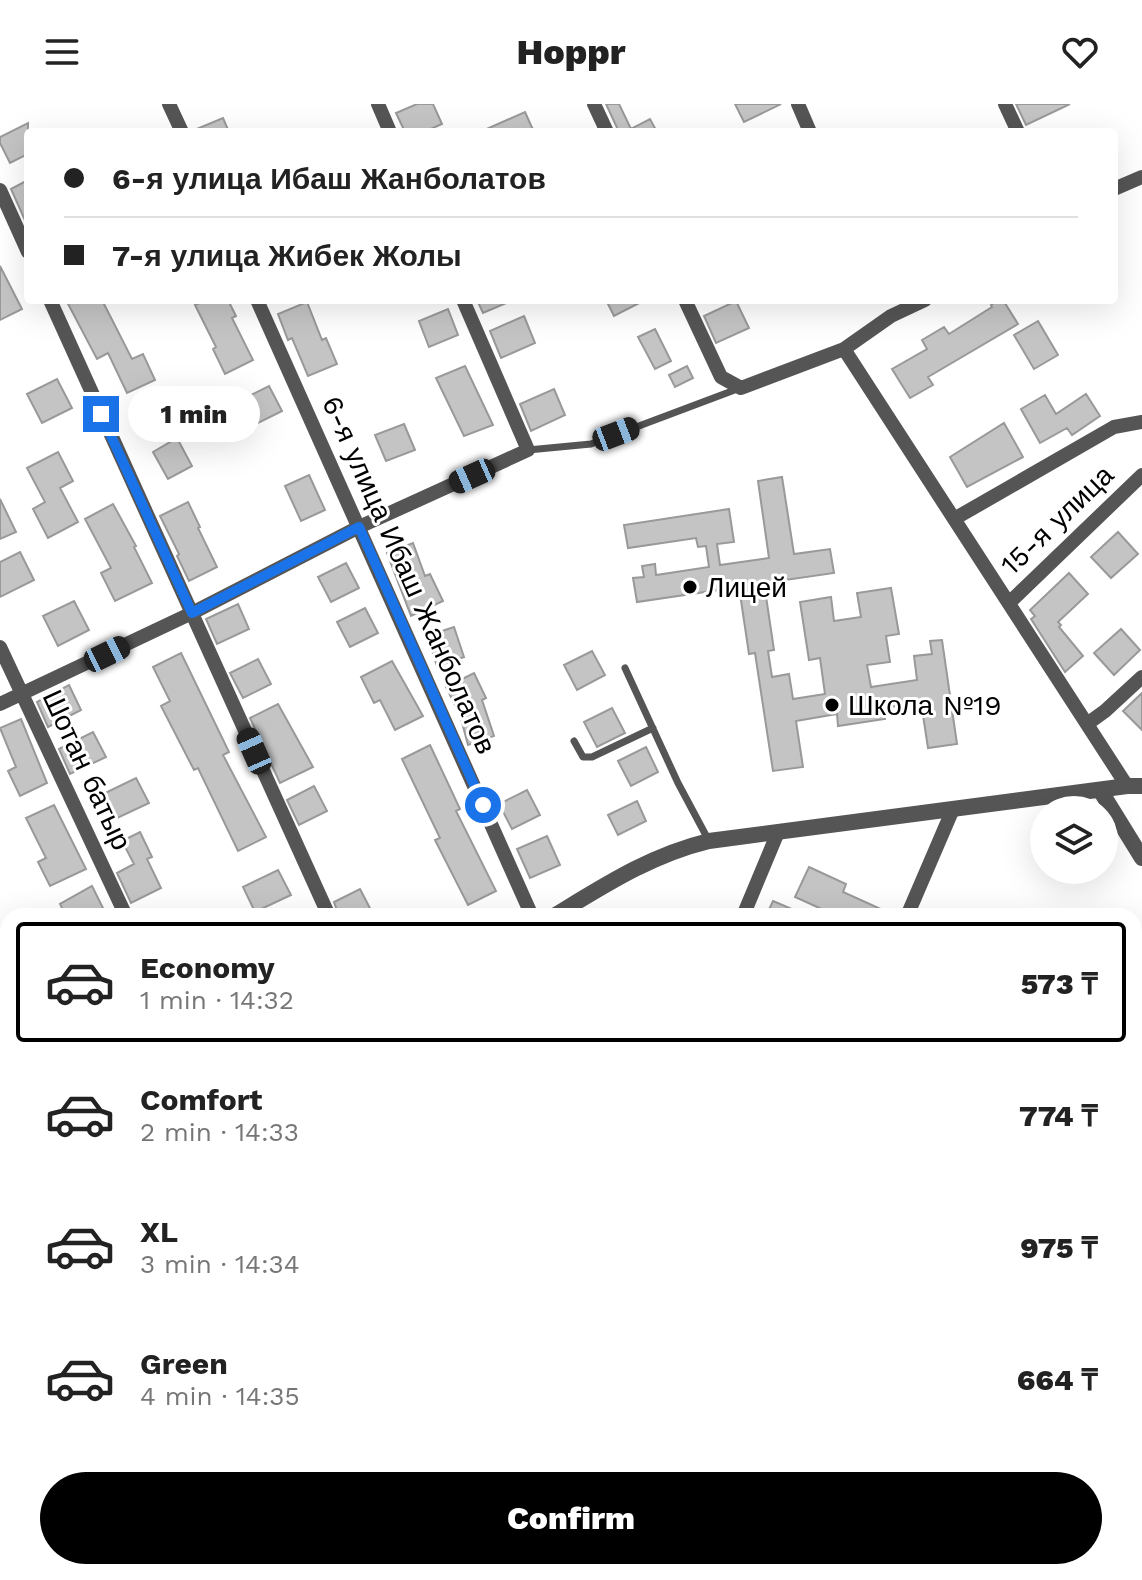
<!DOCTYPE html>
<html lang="en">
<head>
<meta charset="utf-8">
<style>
	:root { --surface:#fff; --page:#f6f6f6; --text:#222; --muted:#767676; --line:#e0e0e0; --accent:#000 }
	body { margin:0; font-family:"Work Sans",sans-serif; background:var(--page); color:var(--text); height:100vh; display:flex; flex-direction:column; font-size:30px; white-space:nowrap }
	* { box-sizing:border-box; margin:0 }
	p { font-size:26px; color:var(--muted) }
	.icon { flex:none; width:44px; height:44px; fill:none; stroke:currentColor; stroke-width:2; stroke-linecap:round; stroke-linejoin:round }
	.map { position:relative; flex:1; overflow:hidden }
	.side { position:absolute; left:0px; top:804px; width:1142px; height:672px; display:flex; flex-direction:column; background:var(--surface); border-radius:24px 24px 0 0; box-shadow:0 8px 32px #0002 }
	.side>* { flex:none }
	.hud { position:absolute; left:24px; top:24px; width:1094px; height:176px; border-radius:8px; box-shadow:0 8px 32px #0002; display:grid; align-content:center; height:176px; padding:0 40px; background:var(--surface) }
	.fabs { position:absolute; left:1030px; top:692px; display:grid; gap:16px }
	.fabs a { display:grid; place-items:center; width:88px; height:88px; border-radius:50%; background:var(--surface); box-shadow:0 8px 32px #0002; font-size:40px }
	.end { position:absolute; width:36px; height:36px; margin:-18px; border:10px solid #1a73e8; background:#fff; box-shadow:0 0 0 4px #fff }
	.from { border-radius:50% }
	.bubble { position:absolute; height:56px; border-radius:28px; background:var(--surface); box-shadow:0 8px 32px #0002; font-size:26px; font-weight:800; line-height:56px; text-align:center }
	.car { position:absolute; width:24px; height:48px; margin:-24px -12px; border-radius:10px; box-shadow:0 0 6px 2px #0007; background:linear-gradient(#222 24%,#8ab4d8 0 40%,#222 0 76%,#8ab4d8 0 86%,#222 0) }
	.hud b { display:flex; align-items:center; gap:28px; height:76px; font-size:30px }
	.hud b+b { border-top:2px solid var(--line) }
	.hud i { width:20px; height:20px; background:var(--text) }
	ul { padding:14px 0 0; list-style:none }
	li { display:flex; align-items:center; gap:24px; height:120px; margin:0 16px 12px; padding:0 24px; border:4px solid transparent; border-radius:8px }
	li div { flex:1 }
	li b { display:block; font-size:30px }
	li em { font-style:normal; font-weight:800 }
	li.selected { border-color:var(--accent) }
	li>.icon { width:72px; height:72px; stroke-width:1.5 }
	.cta { display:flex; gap:16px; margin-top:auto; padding:16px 40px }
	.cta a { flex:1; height:92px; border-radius:48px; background:var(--accent); color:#fff; font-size:32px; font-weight:800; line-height:92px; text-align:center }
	header { display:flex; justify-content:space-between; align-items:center; height:104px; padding:0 40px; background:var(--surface); font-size:36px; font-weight:800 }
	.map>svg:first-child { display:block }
	.building { fill:#c4c4c4; stroke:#999; stroke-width:2 }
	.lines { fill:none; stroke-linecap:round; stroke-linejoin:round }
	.service { stroke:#555; stroke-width:7 }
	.minor { stroke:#555; stroke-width:14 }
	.tertiary { stroke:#555; stroke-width:16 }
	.rail { stroke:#000; stroke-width:4; stroke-dasharray:12 4 2 4; stroke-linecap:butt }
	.route { stroke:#1a73e8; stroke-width:10 }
	.poi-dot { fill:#000; stroke:#fff; stroke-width:3 }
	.labels { text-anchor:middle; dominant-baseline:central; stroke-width:6; stroke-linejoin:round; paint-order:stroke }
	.street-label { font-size:28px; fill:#000; stroke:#fff }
	.poi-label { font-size:28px; fill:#000; stroke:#fff; text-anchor:start }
</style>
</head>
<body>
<header><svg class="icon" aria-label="menu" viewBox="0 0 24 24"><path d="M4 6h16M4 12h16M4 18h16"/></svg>Hoppr<svg class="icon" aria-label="heart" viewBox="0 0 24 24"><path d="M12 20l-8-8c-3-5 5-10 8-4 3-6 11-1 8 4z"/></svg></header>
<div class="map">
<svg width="1142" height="1476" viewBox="0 0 1142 1476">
	<rect width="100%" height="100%" fill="#fff"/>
	<path class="building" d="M 417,0 L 433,0 L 442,20 L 424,28 L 405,28 L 396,9 Z
		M 606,0 L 619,0 L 631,25 L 650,15 L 657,28 L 619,28 Z
		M 735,0 L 781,0 L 744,18 Z
		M 1016,0 L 1070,0 L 1026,21 Z
		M 525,8 L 534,28 L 480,28 Z
		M 223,14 L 229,28 L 192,28 L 192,27 Z
		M 28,19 L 28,50 L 10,59 L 0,39 L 0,33 Z
		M 28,76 L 28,123 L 11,85 Z
		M 0,162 L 22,205 L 0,216 Z
		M 66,196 L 102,196 L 132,255 L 143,250 L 155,276 L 127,289 L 108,249 L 97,255 Z
		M 206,196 L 228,196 L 236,212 L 232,214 L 253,256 L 225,270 L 213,245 L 216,243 L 195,201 Z
		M 477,196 L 513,196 L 483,209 Z
		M 606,196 L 645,196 L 614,212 Z
		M 998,196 L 1003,196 L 1018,220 L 928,273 L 933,281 L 910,294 L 892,265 L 927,245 L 922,236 L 944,223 L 949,230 L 992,203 L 991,201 Z
		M 736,197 L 749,224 L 716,239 L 704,212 Z
		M 307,198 L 322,236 L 326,234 L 337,260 L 308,272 L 292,234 L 288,236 L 278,210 Z
		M 448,205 L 458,231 L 429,243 L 419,217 Z
		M 524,212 L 535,239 L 501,254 L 490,227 Z
		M 1038,217 L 1058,251 L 1034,265 L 1014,231 Z
		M 655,225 L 671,257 L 655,265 L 638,233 Z
		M 465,262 L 493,321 L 464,332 L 436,274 Z
		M 687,262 L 693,274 L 675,283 L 669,271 Z
		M 57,275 L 72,304 L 42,319 L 27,290 Z
		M 269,282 L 282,307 L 254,321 L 241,296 Z
		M 554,285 L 565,311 L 531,327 L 520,300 Z
		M 1086,290 L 1100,312 L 1072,331 L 1067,324 L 1040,339 L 1021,305 L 1045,291 L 1056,310 Z
		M 1004,319 L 1023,353 L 967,383 L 950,353 Z
		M 404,320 L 415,346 L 386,357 L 375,331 Z
		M 177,334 L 192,362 L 168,375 L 153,348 Z
		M 58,348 L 73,377 L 60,384 L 78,418 L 48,434 L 33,405 L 45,398 L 27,364 Z
		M 309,371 L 325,406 L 301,417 L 285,382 Z
		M 782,373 L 794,450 L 830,445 L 834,469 L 764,479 L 774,546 L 768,547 L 772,573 L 789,570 L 793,595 L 825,590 L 820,554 L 809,556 L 800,498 L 831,493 L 834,517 L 861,513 L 857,489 L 891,484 L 899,530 L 886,532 L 890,558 L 867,561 L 871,583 L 917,576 L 914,552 L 932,550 L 930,537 L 942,536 L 957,640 L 928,644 L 921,598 L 884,604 L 885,615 L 838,622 L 837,610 L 796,617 L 803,663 L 773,667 L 755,549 L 749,550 L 739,483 L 637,498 L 633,474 L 644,473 L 642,462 L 655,460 L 656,471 L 709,463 L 706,442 L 698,443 L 696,434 L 628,444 L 624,421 L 729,405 L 734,438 L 717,440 L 720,461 L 769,454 L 758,377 Z
		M 0,395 L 16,428 L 0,435 Z
		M 188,398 L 200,423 L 198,424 L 217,463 L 189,477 L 177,452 L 179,450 L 160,412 Z
		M 113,400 L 136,442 L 134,443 L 152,479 L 115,497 L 101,469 L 111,464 L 85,415 Z
		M 1118,428 L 1138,450 L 1111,474 L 1091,453 Z
		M 413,439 L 425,472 L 430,470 L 443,497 L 411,512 L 387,449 Z
		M 20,448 L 34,476 L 0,493 L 0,458 Z
		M 346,459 L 359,484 L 331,498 L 318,473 Z
		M 1069,469 L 1088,490 L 1058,518 L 1061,521 L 1059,523 L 1083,552 L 1065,568 L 1031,515 L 1035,512 L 1030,506 Z
		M 74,497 L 89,526 L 58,542 L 43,512 Z
		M 238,500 L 249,525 L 217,540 L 206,515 Z
		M 365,504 L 378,529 L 350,543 L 337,518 Z
		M 454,523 L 464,553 L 437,562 L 427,532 Z
		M 1121,525 L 1140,546 L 1114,571 L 1094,549 Z
		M 592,547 L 605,571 L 577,586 L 564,561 Z
		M 181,549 L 229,648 L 223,651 L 266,733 L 238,747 L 198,664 L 194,666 L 161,602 L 170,597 L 153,563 Z
		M 258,555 L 271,580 L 243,594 L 230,569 Z
		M 392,557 L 423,612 L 395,626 L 380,596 L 374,599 L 361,573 Z
		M 474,569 L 486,594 L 482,596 L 494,632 L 468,641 L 460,611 L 446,583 Z
		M 69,581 L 81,606 L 48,623 L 37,598 Z
		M 1142,589 L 1142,626 L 1123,607 Z
		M 278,600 L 313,663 L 280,679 L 250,614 Z
		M 612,604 L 625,629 L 597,643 L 584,618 Z
		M 21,615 L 47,679 L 20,692 L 8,667 L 16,663 L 0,624 Z
		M 93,628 L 106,653 L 70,670 L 59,645 Z
		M 430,641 L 460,705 L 456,707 L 496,787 L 468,801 L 435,736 L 440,734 L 402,655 Z
		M 646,643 L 658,668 L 631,682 L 618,657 Z
		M 136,674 L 149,699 L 113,716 L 101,691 Z
		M 314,682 L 327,707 L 299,721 L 287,696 Z
		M 527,686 L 540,711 L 512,725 L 499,700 Z
		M 637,697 L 646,717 L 618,731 L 608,711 Z
		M 54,701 L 86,765 L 50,782 L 38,758 L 46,754 L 26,714 Z
		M 140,728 L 152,753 L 147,755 L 161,784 L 131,799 L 117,769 L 134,760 L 122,737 Z
		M 547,732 L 560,761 L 530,774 L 517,745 Z
		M 809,763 L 846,780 L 843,788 L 896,812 L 837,812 L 795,793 Z
		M 278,766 L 291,791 L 255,808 L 243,783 Z
		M 92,782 L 104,806 L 94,812 L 66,812 L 60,800 Z
		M 360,785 L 374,812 L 339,812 L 334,798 Z
		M 773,797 L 808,812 L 766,812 Z"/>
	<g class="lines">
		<path class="service" d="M 528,346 L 591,340 L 740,284
			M 625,564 L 678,679 L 709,737
			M 574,637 L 583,653 L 592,653 L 653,624"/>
		<path class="minor" d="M 169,0 L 182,28
			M 378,0 L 390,28
			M 594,0 L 607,28
			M 798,0 L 810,28
			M 1005,0 L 1018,28
			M 1114,85 L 1142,73
			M 0,86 L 28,148
			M 50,196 L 329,812
			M 257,196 L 532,812
			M 685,196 L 721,273 L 741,284 L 844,245 L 891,212 L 925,196
			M 844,245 L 1127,682
			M 954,415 L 1114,323 L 1142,318
			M 1009,499 L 1142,371
			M 0,543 L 126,812
			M 0,600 L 192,509 L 359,423 L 528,346 L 463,196
			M 1087,620 L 1105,607 L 1142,573
			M 743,812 L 778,728
			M 907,812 L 953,705
			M 0,974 L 8,993
			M 1134,994 L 1142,983
			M 0,1294 L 8,1269
			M 1134,1323 L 1142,1312
			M 1134,1464 L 1142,1451
			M 254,1476 L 257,1468
			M 462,1476 L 465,1468
			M 626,1476 L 629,1468"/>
		<path class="tertiary" d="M 1100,686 L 1142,754
			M 554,812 C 605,781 651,751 709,737 L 1127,682 L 1142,682
			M 0,1123 L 8,1133"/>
		<path class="rail" d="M 734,1476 L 737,1468"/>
	</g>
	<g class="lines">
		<path class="route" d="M 101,310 L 192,509 L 359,423 L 483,701"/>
	</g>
	<g class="poi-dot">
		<circle cx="690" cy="483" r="8"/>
		<circle cx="832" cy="601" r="8"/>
	</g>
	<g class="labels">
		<g class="street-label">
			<text transform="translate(1057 416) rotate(-44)">15-я улица</text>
			<text transform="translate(409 471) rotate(66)">6-я улица Ибаш Жанболатов</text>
			<text transform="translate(87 666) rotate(65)">Шотан батыр</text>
		</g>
		<g class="poi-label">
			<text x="706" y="483">Лицей</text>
			<text x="848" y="601">Школа №19</text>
		</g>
	</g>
</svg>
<div class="fabs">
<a><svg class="icon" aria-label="layers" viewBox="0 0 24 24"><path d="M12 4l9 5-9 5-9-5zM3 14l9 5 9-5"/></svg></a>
</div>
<i class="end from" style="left:483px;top:701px"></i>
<i class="end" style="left:101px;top:310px"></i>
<div class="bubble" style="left:128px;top:282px;width:132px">1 min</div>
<i class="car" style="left:616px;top:330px;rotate:69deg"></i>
<i class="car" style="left:472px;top:372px;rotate:246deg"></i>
<i class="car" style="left:107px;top:550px;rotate:64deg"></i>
<i class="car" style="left:254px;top:647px;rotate:336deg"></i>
<div class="hud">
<b><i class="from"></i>6-я улица Ибаш Жанболатов</b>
<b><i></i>7-я улица Жибек Жолы</b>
</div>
<section class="side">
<ul>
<li class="selected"><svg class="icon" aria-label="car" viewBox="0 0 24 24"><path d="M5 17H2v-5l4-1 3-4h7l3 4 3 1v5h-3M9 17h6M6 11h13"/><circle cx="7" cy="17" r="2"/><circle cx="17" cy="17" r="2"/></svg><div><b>Economy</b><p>1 min · 14:32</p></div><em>573 ₸</em></li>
<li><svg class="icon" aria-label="car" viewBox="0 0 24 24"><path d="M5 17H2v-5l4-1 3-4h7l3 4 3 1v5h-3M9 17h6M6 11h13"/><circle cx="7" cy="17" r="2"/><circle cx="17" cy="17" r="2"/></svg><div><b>Comfort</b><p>2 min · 14:33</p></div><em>774 ₸</em></li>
<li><svg class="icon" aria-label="car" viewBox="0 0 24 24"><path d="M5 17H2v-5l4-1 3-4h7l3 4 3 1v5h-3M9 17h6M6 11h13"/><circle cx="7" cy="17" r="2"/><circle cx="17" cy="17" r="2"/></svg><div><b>XL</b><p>3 min · 14:34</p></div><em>975 ₸</em></li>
<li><svg class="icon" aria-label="car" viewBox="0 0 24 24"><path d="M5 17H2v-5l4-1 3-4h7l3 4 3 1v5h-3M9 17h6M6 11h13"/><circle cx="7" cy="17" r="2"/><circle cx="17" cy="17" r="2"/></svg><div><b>Green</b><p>4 min · 14:35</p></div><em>664 ₸</em></li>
</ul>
<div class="cta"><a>Confirm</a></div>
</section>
</div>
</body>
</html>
